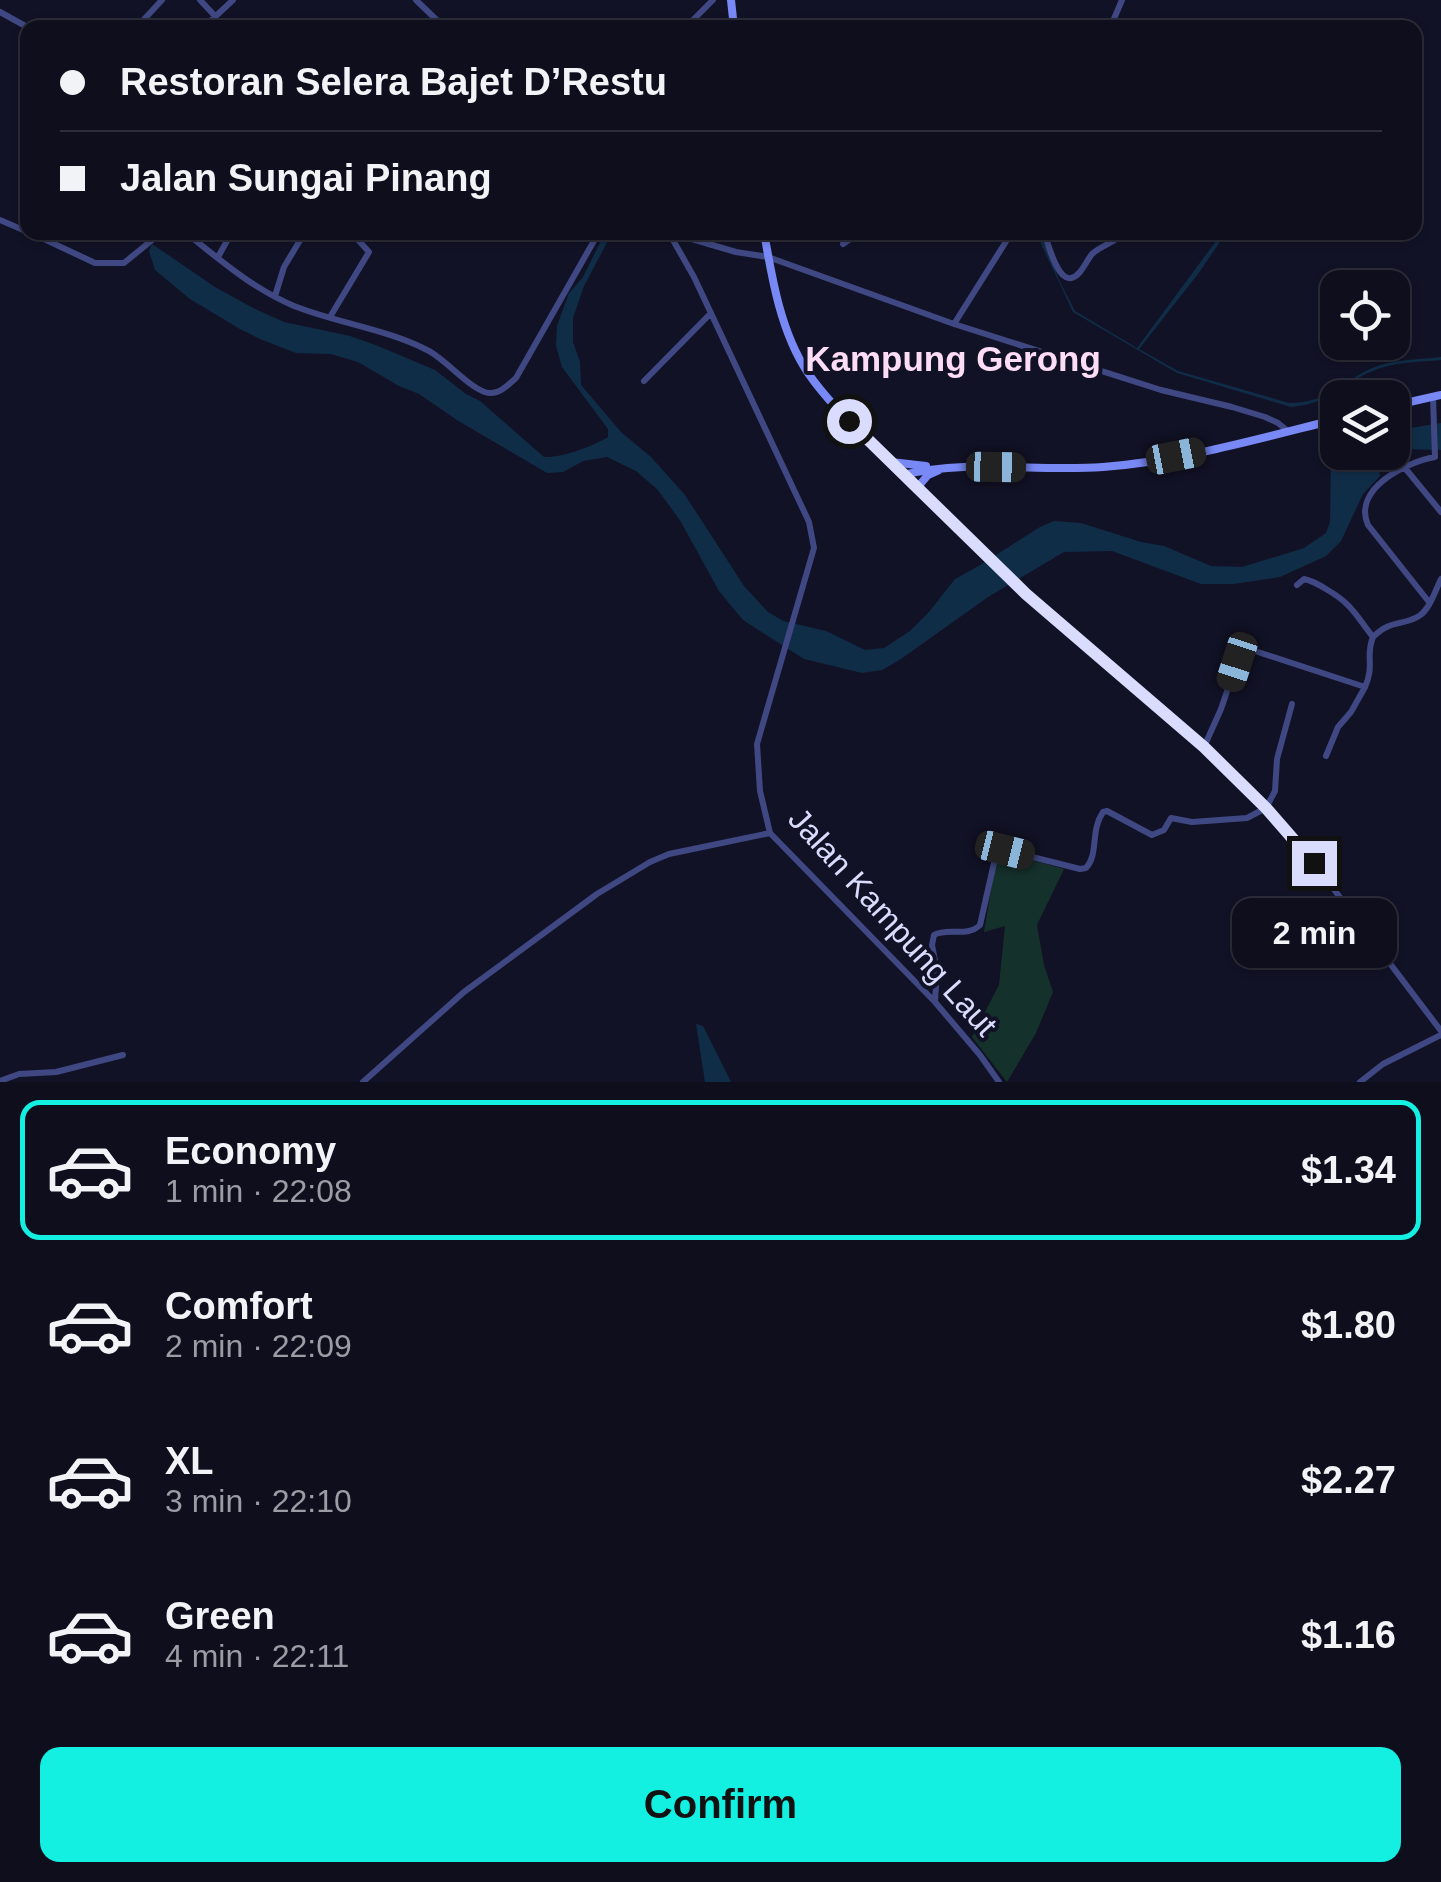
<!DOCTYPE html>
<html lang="en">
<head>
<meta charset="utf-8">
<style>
	:root { --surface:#0e0e1d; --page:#171726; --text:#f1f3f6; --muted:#9b9ca4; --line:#2e2e3b; --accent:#13f0e2 }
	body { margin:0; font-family:Arial,sans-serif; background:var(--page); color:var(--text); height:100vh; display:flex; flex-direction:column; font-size:38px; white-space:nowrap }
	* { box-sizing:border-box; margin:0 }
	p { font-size:32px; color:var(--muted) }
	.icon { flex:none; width:55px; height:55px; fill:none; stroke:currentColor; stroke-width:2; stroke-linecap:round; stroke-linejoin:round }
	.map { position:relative; height:1082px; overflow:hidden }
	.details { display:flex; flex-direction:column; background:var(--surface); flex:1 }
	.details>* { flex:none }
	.hud { position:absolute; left:20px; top:20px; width:1402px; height:220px; border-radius:20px; box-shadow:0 2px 8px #0004,0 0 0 2px var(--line); display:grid; align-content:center; height:220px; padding:0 40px; background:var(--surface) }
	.fabs { position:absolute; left:1320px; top:270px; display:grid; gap:20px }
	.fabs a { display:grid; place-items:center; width:90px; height:90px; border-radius:20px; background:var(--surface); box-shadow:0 2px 8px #0004,0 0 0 2px var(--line); font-size:50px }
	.end { position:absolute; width:45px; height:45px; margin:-22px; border:12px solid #dadcfd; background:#111; box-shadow:0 0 0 5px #111 }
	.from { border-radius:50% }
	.bubble { position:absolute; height:70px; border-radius:20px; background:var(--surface); box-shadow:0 2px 8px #0004,0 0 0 2px var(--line); font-size:32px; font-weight:700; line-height:70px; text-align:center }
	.car { position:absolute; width:30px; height:60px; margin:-30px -15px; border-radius:12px; box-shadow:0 0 8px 2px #0007; background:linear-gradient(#222 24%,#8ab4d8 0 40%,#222 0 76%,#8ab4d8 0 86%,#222 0) }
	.hud b { display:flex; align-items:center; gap:35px; height:95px; font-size:38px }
	.hud b+b { border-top:2px solid var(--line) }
	.hud i { width:25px; height:25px; background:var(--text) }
	ul { padding:18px 0 0; list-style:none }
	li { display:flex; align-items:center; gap:30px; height:140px; margin:0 20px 15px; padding:0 20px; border:5px solid transparent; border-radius:20px }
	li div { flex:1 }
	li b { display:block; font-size:38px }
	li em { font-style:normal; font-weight:700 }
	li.selected { border-color:var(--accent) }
	li>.icon { width:90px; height:90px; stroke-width:1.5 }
	.button { display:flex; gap:20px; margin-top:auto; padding:20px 40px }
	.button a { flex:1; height:115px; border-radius:20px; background:var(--accent); color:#111; font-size:40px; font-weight:700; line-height:115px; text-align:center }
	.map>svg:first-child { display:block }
	.green { fill:#15312b }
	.water { fill:#102d48 }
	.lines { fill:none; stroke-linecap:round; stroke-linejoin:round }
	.street { stroke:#404883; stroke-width:6 }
	.secondary { stroke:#7889f6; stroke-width:8 }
	.route { stroke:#dadcfd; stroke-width:12 }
	.labels { text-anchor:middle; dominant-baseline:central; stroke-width:8; stroke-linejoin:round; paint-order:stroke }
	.street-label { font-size:32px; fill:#dadcfd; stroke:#121227 }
	.neighbourhood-label { font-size:35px; font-weight:bold; fill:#fddcf6; stroke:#121227 }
</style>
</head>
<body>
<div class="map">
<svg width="1441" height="1082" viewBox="0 0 1441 1082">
	<rect width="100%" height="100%" fill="#121227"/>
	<path class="green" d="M 1003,854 L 1010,854 L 1064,869 L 1037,925 L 1044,965 L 1053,992 L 1036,1033 L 1007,1082 L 972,1037 L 999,985 L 1005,926 L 984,932 L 995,866 L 998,858 Z"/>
	<path class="water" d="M 605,233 L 612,233 L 584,286 L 573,318 L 573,342 L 580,362 L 581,385 L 621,432 L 651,457 L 685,495 L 744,586 L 768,612 L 783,621 L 826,631 L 865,650 L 884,648 L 910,631 L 929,612 L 955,579 L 977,567 L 1040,527 L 1054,521 L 1081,523 L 1141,542 L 1164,546 L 1211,566 L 1242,567 L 1304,548 L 1326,533 L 1330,522 L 1331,459 L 1337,445 L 1338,452 L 1392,452 L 1393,431 L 1441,423 L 1441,450 L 1404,449 L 1379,468 L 1380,476 L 1363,494 L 1341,541 L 1326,556 L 1280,577 L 1234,584 L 1201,584 L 1112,551 L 1064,552 L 988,597 L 901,659 L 882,670 L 862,673 L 804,659 L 743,620 L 719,591 L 681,522 L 658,490 L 636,471 L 607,457 L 583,461 L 563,472 L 547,473 L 457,420 L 419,394 L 399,386 L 358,362 L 331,354 L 296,353 L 260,339 L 240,329 L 190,299 L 155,270 L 149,251 L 152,244 L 215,287 L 253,308 L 284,322 L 350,336 L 378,346 L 435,370 L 466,394 L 480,401 L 544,457 C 561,458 594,446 608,437 L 608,429 L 562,367 L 556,346 L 557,326 L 569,293 L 583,277 Z
		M 1036,233 L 1041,233 L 1059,280 L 1075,311 L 1137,348 L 1222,233 L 1226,233 L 1198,274 L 1139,349 L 1178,371 L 1289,403 C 1326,403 1339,384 1370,369 C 1392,359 1417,360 1441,357 L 1441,360 C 1417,362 1392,362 1370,372 C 1337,387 1331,403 1291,407 L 1177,373 L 1073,312 Z
		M 696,1024 L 703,1026 L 731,1082 L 705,1082 Z"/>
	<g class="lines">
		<path class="street" d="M 200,0 L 215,16
			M 416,0 L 445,28
			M 0,12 L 29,28
			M 136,28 L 162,0
			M 203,28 L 233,0
			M 685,28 L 713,0
			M 1110,28 L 1122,0
			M 0,220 L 28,232
			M 29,232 L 95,263 L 124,263 L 162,232
			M 185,232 C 220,260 252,288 294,306 C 337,323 386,329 427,350 C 445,358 473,393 490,393 C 500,394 509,384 516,378 L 599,232
			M 668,232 L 736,252 L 768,257 L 954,324 L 1161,390 L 1232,407 L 1265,417 L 1278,423 L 1288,431
			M 1044,232 C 1048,243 1057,281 1071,278 C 1081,276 1086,261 1092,254 C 1102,245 1116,242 1126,232
			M 669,233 L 694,277 L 809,522 L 814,548 L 757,744 L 760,791 L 770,833 L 935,1002 L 980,1055 L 999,1082
			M 843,244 L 860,232
			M 218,257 L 232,232
			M 275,296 L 284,267 L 305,232
			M 330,317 L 369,252 L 351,232
			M 954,324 L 1012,232
			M 644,381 L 711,313
			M 1405,468 L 1441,512
			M 903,475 L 1026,594 L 1204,747 L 1266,808 L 1314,863 L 1441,1031
			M 1297,585 L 1304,579 C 1313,581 1318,584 1326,589 C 1352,604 1355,614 1373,637
			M 1429,602 L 1368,525 C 1352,489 1406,462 1435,457 L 1433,397
			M 1204,747 L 1221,709 L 1237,662 L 1245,652 L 1255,651 L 1365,687 C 1375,665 1365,656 1373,637 C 1391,619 1403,626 1419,616 C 1430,609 1435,591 1441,579
			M 1326,756 L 1338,727 L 1351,712 L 1365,687
			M 935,1001 L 937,971 L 932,945 L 934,935 C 948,927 967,938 980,925 L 996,854 L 1005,850 L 1080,869 L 1086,868 C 1099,854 1090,831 1103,812 L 1107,811 L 1152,835 L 1164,830 L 1171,818 L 1192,822 L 1247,818 L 1266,808 L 1275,791 L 1277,759 L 1292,704
			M 0,1081 L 19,1074 L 56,1072 L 123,1055
			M 363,1082 L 464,992 L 597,894 L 650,862 L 669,854 L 770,833
			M 1360,1082 L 1383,1064 L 1441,1035"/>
		<path class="secondary" d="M 731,0 L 734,28
			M 764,232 C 772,279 781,333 808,373 C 834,411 872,441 903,475 C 968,459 1037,472 1103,467 C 1182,461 1261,438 1338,419
			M 1392,406 L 1441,395
			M 891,462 L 926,466
			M 916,489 L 928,475 L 939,470"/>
	</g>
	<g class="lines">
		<path class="route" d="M 849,421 L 1026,594 L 1204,747 L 1266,808 L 1314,863"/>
	</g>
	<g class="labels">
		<g class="street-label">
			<text transform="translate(893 922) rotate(48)">Jalan Kampung Laut</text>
		</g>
		<g class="neighbourhood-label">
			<text x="953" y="358">Kampung Gerong</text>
		</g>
	</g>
</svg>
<div class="fabs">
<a><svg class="icon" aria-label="locate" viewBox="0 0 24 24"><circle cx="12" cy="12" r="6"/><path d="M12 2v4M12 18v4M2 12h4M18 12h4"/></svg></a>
<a><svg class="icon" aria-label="layers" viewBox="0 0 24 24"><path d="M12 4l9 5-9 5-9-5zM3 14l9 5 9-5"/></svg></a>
</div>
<i class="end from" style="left:849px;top:421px"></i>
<i class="end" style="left:1314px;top:863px"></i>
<div class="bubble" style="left:1232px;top:898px;width:165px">2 min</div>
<i class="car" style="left:1176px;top:456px;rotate:79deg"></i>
<i class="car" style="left:996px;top:467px;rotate:91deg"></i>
<i class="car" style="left:1237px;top:662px;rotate:198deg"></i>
<i class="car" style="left:1005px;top:850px;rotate:104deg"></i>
<div class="hud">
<b><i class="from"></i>Restoran Selera Bajet D’Restu</b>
<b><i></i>Jalan Sungai Pinang</b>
</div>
</div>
<section class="details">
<ul>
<li class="selected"><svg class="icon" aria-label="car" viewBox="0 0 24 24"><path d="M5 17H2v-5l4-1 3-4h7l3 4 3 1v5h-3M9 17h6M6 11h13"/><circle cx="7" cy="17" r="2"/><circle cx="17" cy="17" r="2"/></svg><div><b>Economy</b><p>1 min · 22:08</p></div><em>$1.34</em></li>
<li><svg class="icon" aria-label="car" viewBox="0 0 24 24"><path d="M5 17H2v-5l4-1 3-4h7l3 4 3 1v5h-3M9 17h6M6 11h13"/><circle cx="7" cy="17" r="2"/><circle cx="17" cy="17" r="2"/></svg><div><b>Comfort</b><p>2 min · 22:09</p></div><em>$1.80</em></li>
<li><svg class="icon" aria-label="car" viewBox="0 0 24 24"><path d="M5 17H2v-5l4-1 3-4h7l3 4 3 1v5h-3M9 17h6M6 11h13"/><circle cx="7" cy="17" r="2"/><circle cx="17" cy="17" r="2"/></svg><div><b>XL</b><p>3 min · 22:10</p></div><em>$2.27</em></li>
<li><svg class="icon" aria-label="car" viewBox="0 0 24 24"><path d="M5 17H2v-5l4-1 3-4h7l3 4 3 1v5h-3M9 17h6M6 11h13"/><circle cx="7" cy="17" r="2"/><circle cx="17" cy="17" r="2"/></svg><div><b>Green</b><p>4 min · 22:11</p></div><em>$1.16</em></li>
</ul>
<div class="button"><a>Confirm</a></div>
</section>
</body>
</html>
